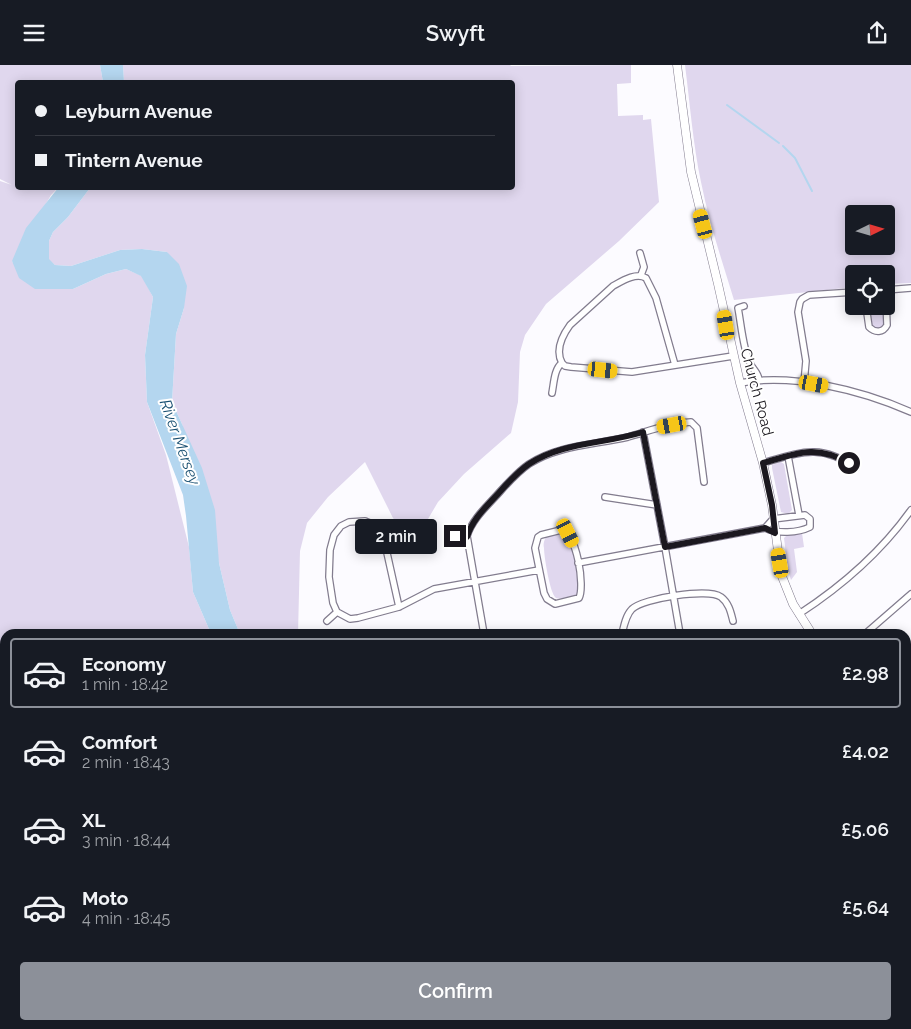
<!DOCTYPE html>
<html lang="en">
<head>
<meta charset="utf-8">
<style>
	:root { --surface:#171b24; --page:#20242c; --text:#f1f3f6; --muted:#9ea1a6; --line:#363941; --accent:#8c9099 }
	body { margin:0; font-family:Raleway,sans-serif; background:var(--page); color:var(--text); height:100vh; display:flex; flex-direction:column; font-size:19px; white-space:nowrap }
	* { box-sizing:border-box; margin:0 }
	p { font-size:16px; color:var(--muted) }
	.icon { flex:none; width:28px; height:28px; fill:none; stroke:currentColor; stroke-width:2; stroke-linecap:round; stroke-linejoin:round }
	.map { position:relative; flex:1; overflow:hidden }
	.sheet { position:absolute; left:0px; top:564px; width:911px; height:401px; display:flex; flex-direction:column; background:var(--surface); border-radius:15px 15px 0 0; box-shadow:0 2px 12px #0003 }
	.sheet>* { flex:none }
	.guide { position:absolute; left:15px; top:15px; width:500px; height:110px; border-radius:5px; box-shadow:0 2px 12px #0003; display:grid; align-content:center; height:110px; padding:0 20px; background:var(--surface) }
	.needle { width:32px; rotate:85deg }
	.fabs { position:absolute; left:845px; top:140px; display:grid; gap:10px }
	.fabs a { display:grid; place-items:center; width:50px; height:50px; border-radius:5px; background:var(--surface); box-shadow:0 2px 12px #0003; font-size:25px }
	.end { position:absolute; width:22px; height:22px; margin:-11px; border:6px solid #1b181f; background:#fff; box-shadow:0 0 0 2px #fff }
	.from { border-radius:50% }
	.bubble { position:absolute; height:35px; border-radius:5px; background:var(--surface); box-shadow:0 2px 12px #0003; font-size:16px; font-weight:600; line-height:35px; text-align:center }
	.car { position:absolute; width:15px; height:30px; margin:-15px -8px; border-radius:6px; box-shadow:0 0 4px 1px #0007; background:linear-gradient(#f5c518 24%,#345 0 40%,#f5c518 0 76%,#345 0 86%,#f5c518 0) }
	.guide b { display:flex; align-items:center; gap:18px; height:48px; font-size:19px }
	.guide b+b { border-top:1px solid var(--line) }
	.guide i { width:12px; height:12px; background:var(--text) }
	ul { padding:9px 0 0; list-style:none }
	li { display:flex; align-items:center; gap:15px; height:70px; margin:0 10px 8px; padding:0 10px; border:2px solid transparent; border-radius:5px }
	li div { flex:1 }
	li b { display:block; font-size:19px }
	li em { font-style:normal; font-weight:600 }
	li.active { border-color:var(--accent) }
	li>.icon { width:45px; height:45px; stroke-width:1.5 }
	.cta { display:flex; gap:10px; margin-top:auto; padding:10px 20px }
	.cta a { flex:1; height:58px; border-radius:5px; background:var(--accent); color:#fff; font-size:20px; font-weight:600; line-height:58px; text-align:center }
	header { display:flex; justify-content:space-between; align-items:center; height:65px; padding:0 20px; background:var(--surface); font-size:22px; font-weight:600 }
	.map>svg:first-child { display:block }
	.green { fill:#e0d7ee; fill-rule:evenodd }
	.water { fill:#b4d6ef }
	.lines { fill:none; stroke-linecap:round; stroke-linejoin:round }
	.stream { stroke:#b4d6ef; stroke-width:2 }
	.street-casing { stroke:#827c8e; stroke-width:8 }
	.secondary-casing { stroke:#827c8e; stroke-width:9 }
	.street { stroke:#fff; stroke-width:5.5 }
	.secondary { stroke:#fff; stroke-width:8 }
	.route { stroke:#1b181f; stroke-width:6 }
	.labels { text-anchor:middle; dominant-baseline:central; stroke-width:4; stroke-linejoin:round; paint-order:stroke }
	.street-label { font-size:15px; fill:#1b181f; stroke:#fff }
	.water-label { font-size:16px; font-style:italic; fill:#184f71; stroke:#fff }
</style>
</head>
<body>
<header><svg class="icon" aria-label="menu" viewBox="0 0 24 24"><path d="M4 6h16M4 12h16M4 18h16"/></svg>Swyft<svg class="icon" aria-label="share" viewBox="0 0 24 24"><path d="M12 15V3M7 8l5-5 5 5M5 13v7h14v-7"/></svg></header>
<div class="map">
<svg width="911" height="964" viewBox="0 0 911 964">
	<rect width="100%" height="100%" fill="#fcfbff"/>
	<path class="green" d="M 0,0 L 100,0 L 103,17 L 18,18 L 18,122 L 58,123 L 51,130 L 12,197 L 73,224 L 106,209 L 126,204 L 142,211 L 153,232 L 145,290 L 147,337 L 166,390 L 189,482 L 193,527 L 209,564 L 214,569 L 5,569 L 5,619 L 0,619 L 0,116 L 12,120 L 0,114 Z
		M 123,0 L 510,0 L 511,1 L 631,0 L 631,18 L 617,19 L 618,51 L 643,50 L 643,55 L 651,54 L 659,137 L 619,176 L 546,239 L 525,270 L 520,287 L 518,337 L 511,368 L 464,409 L 438,437 L 428,454 L 424,457 L 419,468 L 408,472 L 393,453 L 365,397 L 328,432 L 307,458 L 300,486 L 298,569 L 240,569 L 230,545 L 219,498 L 182,359 L 172,337 L 176,269 L 184,243 L 167,187 L 142,184 L 120,185 L 71,201 L 55,200 L 49,195 L 49,176 L 53,167 L 68,152 L 90,123 L 512,122 L 512,18 L 124,18 Z
		M 685,0 L 911,0 L 911,218 L 886,219 L 886,209 L 854,209 L 854,222 L 734,235 C 722,196 709,157 701,117 C 693,79 690,39 685,0 ZM 854,149 L 886,149 L 886,181 L 854,181 Z
		M 869,241 L 885,241 C 885,250 888,259 879,264 L 872,261 Z
		M 781,397 L 784,399 L 792,445 L 788,449 L 781,447 L 772,403 L 772,400 Z
		M 567,468 L 571,474 L 581,523 L 576,530 C 571,531 561,535 556,533 C 550,529 544,491 544,483 C 543,479 544,476 546,472 Z
		M 802,468 L 804,482 L 794,484 L 797,507 L 791,515 L 788,505 L 784,473 L 787,470 Z
		M 0,649 L 5,649 L 5,717 L 0,714 Z
		M 0,814 L 5,817 L 5,960 L 196,960 L 197,964 L 0,964 Z
		M 203,960 L 290,960 L 292,964 L 205,964 Z
		M 298,960 L 466,960 L 466,964 L 299,964 Z
		M 471,960 L 836,960 L 850,964 L 472,964 Z"/>
	<path class="water" d="M 100,0 L 123,0 L 124,17 L 103,17 Z
		M 90,123 L 68,152 L 53,167 L 49,176 L 49,194 L 55,200 L 71,201 L 120,185 L 142,184 L 167,187 L 179,199 L 187,221 L 184,243 L 176,269 L 172,337 L 202,403 L 215,445 L 219,498 L 230,545 L 240,569 L 214,569 L 209,564 L 193,527 L 186,451 L 183,430 L 147,337 L 145,290 L 153,232 L 141,211 L 126,204 L 106,209 L 73,224 L 35,224 L 19,213 L 12,196 L 26,163 L 58,123 Z"/>
	<g class="lines">
		<path class="stream" d="M 727,40 L 779,78
			M 783,81 L 795,93 L 812,126
			M 292,960 L 293,964"/>
		<g class="street-casing">
			<path id="street" d="M 640,188 L 644,202 L 641,210
				M 886,225 L 911,223
				M 744,241 L 738,243 C 741,258 743,285 750,298 C 753,305 758,307 759,315
				M 866,241 L 869,262 C 875,268 883,268 887,260 L 886,235
				M 562,298 C 555,285 562,271 570,260 L 613,221 C 622,216 636,207 646,213 L 656,233 L 675,300
				M 562,298 L 565,301 L 571,302 L 632,307 L 733,291
				M 740,318 C 793,308 861,325 911,347
				M 804,318 L 806,296 L 798,247 L 800,237 L 802,234 L 809,230 L 854,227
				M 552,328 C 554,318 554,304 562,298
				M 643,367 L 665,482 L 680,569
				M 788,391 L 799,450
				M 763,398 C 801,387 821,378 856,403
				M 605,432 L 657,440
				M 561,465 C 577,467 585,522 579,533 L 555,539 L 547,534 L 544,528 L 535,483 L 538,472 L 541,470 Z
				M 455,471 L 467,471
				M 578,498 L 765,463 C 777,469 798,468 810,462 L 810,454 L 805,450 L 773,454 L 765,463
				M 399,542 L 383,470 L 372,459 L 365,456 L 349,457 L 341,461 L 334,470 L 330,485 L 329,512 L 333,538 L 337,547 L 350,554 L 358,553 L 399,542 L 434,524 L 539,505
				M 799,549 C 842,521 881,487 911,445
				M 327,556 L 337,547
				M 484,569 L 467,471 C 472,455 485,443 496,431 C 506,420 516,408 529,399 C 558,380 594,380 628,372 C 649,366 669,358 691,357 L 697,363 L 704,417
				M 622,569 C 624,560 626,550 632,544 C 644,533 708,523 721,532 C 729,538 731,548 733,556
				M 865,569 L 911,529
				M 906,604 L 911,600
				M 906,783 L 911,788
				M 0,801 L 5,804
				M 906,865 L 911,864
				M 200,960 L 201,964"/>
		</g>
		<g class="secondary-casing">
			<path id="secondary" d="M 677,0 L 691,107 L 718,219 L 740,318 L 763,398 L 772,440 L 781,509 L 793,539 L 812,569
				M 906,672 L 911,676"/>
		</g>
		<use href="#street" class="street"/>
		<use href="#secondary" class="secondary"/>
	</g>
	<g class="lines">
		<path class="route" d="M 455,471 L 467,472 C 472,455 485,443 496,431 C 506,420 516,408 529,399 C 562,377 605,379 643,367 L 665,482 L 765,463 L 775,468 L 772,440 L 763,398 C 797,388 816,379 849,398"/>
	</g>
	<g class="labels">
		<g class="street-label">
			<text transform="translate(757 327) rotate(75)">Church Road</text>
		</g>
		<g class="water-label">
			<text transform="translate(180 377) rotate(70)">River Mersey</text>
		</g>
	</g>
</svg>
<div class="fabs">
<a><svg class="needle" viewBox="-14 -14 28 28"><path d="M0-13l5 13h-10z" fill="#e53935"/><path d="M0 13l5-13h-10z" fill="#9ea1a6"/></svg></a>
<a><svg class="icon" aria-label="locate" viewBox="0 0 24 24"><circle cx="12" cy="12" r="6"/><path d="M12 2v4M12 18v4M2 12h4M18 12h4"/></svg></a>
</div>
<i class="end from" style="left:849px;top:398px"></i>
<i class="end" style="left:455px;top:471px"></i>
<div class="bubble" style="left:355px;top:454px;width:82px">2 min</div>
<i class="car" style="left:703px;top:159px;rotate:345deg"></i>
<i class="car" style="left:726px;top:260px;rotate:351deg"></i>
<i class="car" style="left:603px;top:305px;rotate:96deg"></i>
<i class="car" style="left:814px;top:319px;rotate:100deg"></i>
<i class="car" style="left:672px;top:360px;rotate:260deg"></i>
<i class="car" style="left:568px;top:468px;rotate:153deg"></i>
<i class="car" style="left:780px;top:498px;rotate:350deg"></i>
<div class="guide">
<b><i class="from"></i>Leyburn Avenue</b>
<b><i></i>Tintern Avenue</b>
</div>
<section class="sheet">
<ul>
<li class="active"><svg class="icon" aria-label="car" viewBox="0 0 24 24"><path d="M5 17H2v-5l4-1 3-4h7l3 4 3 1v5h-3M9 17h6M6 11h13"/><circle cx="7" cy="17" r="2"/><circle cx="17" cy="17" r="2"/></svg><div><b>Economy</b><p>1 min · 18:42</p></div><em>£2.98</em></li>
<li><svg class="icon" aria-label="car" viewBox="0 0 24 24"><path d="M5 17H2v-5l4-1 3-4h7l3 4 3 1v5h-3M9 17h6M6 11h13"/><circle cx="7" cy="17" r="2"/><circle cx="17" cy="17" r="2"/></svg><div><b>Comfort</b><p>2 min · 18:43</p></div><em>£4.02</em></li>
<li><svg class="icon" aria-label="car" viewBox="0 0 24 24"><path d="M5 17H2v-5l4-1 3-4h7l3 4 3 1v5h-3M9 17h6M6 11h13"/><circle cx="7" cy="17" r="2"/><circle cx="17" cy="17" r="2"/></svg><div><b>XL</b><p>3 min · 18:44</p></div><em>£5.06</em></li>
<li><svg class="icon" aria-label="car" viewBox="0 0 24 24"><path d="M5 17H2v-5l4-1 3-4h7l3 4 3 1v5h-3M9 17h6M6 11h13"/><circle cx="7" cy="17" r="2"/><circle cx="17" cy="17" r="2"/></svg><div><b>Moto</b><p>4 min · 18:45</p></div><em>£5.64</em></li>
</ul>
<div class="cta"><a>Confirm</a></div>
</section>
</div>
</body>
</html>
